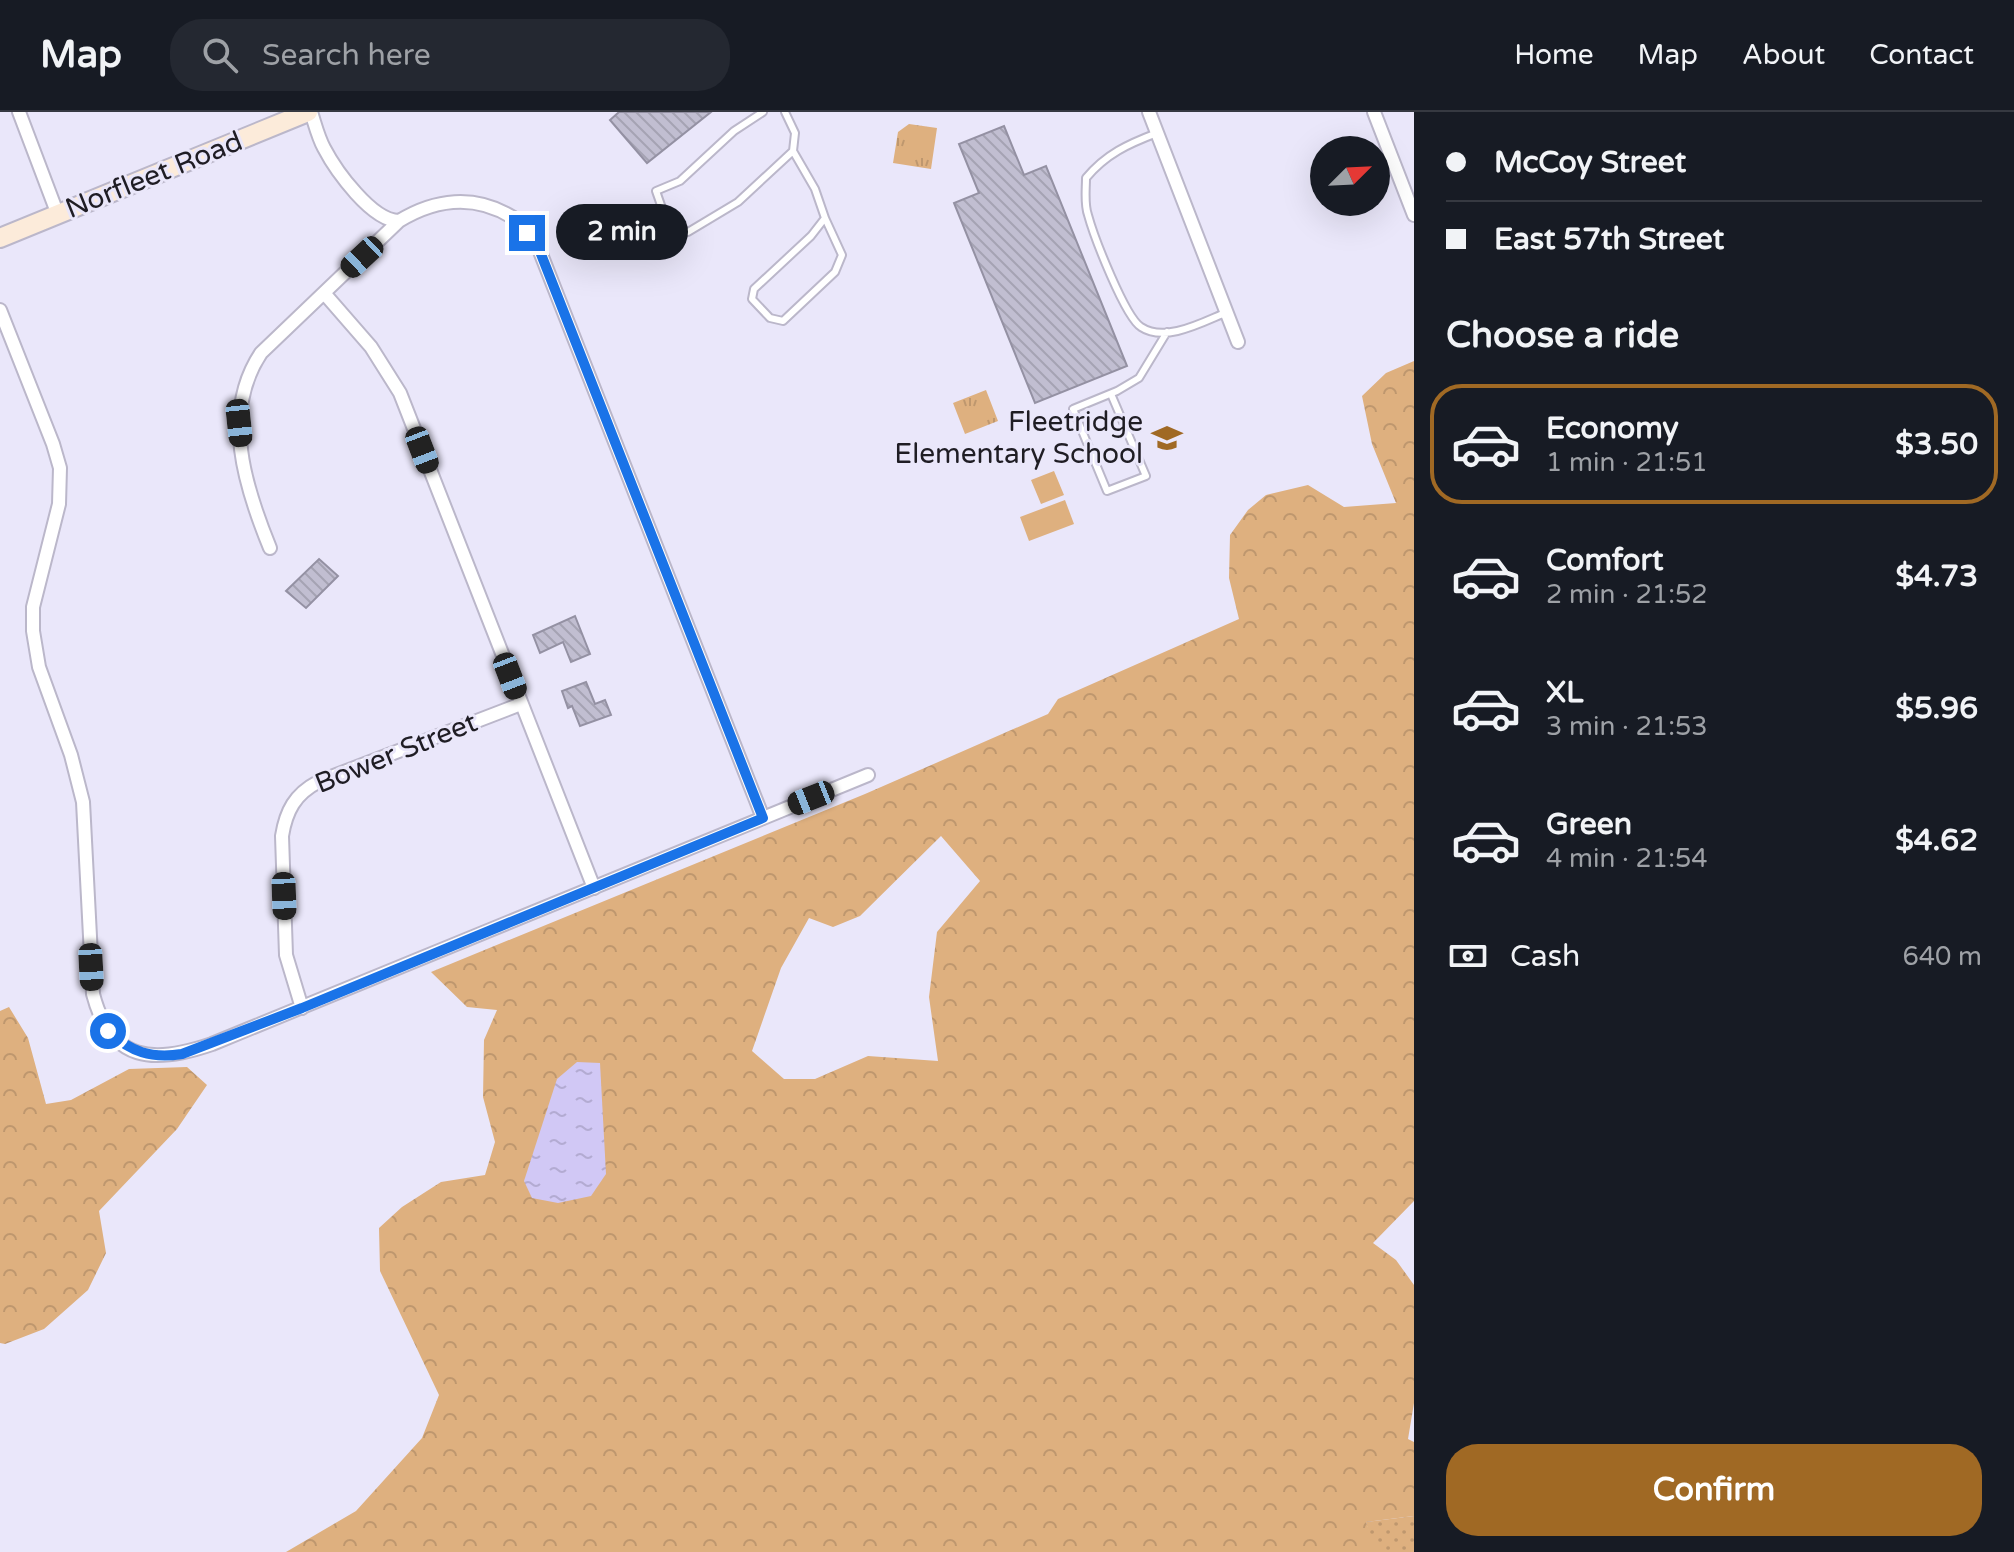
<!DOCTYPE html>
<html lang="en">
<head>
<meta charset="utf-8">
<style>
	:root { --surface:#171b24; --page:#242831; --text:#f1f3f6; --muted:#9ea1a6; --line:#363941; --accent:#a06924 }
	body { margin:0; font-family:"Varela Round",sans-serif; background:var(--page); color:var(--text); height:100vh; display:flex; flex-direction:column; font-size:30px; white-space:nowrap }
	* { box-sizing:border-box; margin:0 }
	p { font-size:26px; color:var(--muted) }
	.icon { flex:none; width:44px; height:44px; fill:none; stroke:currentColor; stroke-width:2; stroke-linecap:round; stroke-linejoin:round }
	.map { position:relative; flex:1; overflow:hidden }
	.sheet { display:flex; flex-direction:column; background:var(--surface); width:600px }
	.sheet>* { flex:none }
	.top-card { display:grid; align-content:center; height:176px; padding:0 32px; background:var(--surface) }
	.needle { width:52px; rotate:66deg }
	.buttons { position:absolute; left:1310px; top:24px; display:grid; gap:16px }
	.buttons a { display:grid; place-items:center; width:80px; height:80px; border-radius:50%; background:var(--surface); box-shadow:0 8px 32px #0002; font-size:40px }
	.end { position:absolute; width:36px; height:36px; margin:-18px; border:10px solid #1a73e8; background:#fff; box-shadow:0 0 0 4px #fff }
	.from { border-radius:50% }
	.bubble { position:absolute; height:56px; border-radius:28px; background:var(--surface); box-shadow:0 8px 32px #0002; font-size:26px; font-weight:700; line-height:56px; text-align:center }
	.car { position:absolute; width:24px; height:48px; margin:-24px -12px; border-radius:10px; box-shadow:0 0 6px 2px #0007; background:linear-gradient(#222 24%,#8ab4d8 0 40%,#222 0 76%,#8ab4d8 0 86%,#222 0) }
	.top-card b { display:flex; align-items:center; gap:28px; height:76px; font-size:30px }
	.top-card b+b { border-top:2px solid var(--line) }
	.top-card i { width:20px; height:20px; background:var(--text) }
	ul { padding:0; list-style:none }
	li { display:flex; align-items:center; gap:24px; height:120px; margin:0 16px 12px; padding:0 16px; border:4px solid transparent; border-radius:32px }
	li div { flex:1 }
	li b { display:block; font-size:30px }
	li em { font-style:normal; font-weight:700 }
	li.on { border-color:var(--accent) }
	li>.icon { width:72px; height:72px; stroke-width:1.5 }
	h2 { padding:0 32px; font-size:36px; line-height:96px }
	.pay { display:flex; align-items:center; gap:20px; height:88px; padding:0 32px; font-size:30px }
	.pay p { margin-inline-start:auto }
	.action { display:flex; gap:16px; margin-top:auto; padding:16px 32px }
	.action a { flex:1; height:92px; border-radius:32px; background:var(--accent); color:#fff; font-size:32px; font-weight:700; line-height:92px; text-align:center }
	header { display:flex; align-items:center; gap:48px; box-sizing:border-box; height:112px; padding:0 40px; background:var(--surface); border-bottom:2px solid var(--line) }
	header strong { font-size:38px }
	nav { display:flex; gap:44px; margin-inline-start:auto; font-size:28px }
	.search { width:560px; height:72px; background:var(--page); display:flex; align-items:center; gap:20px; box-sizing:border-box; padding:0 28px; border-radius:32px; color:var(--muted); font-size:30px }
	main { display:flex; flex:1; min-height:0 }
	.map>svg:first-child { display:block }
	.grass { fill:url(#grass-dots) }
	.forest { fill:url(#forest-crowns); fill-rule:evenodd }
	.park { fill:url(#park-tufts) }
	.pitch { fill:#deb07f }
	.water { fill:url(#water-ripples) }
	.building { fill:url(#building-back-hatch); stroke:#9491a3; stroke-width:2 }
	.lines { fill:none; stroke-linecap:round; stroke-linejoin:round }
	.lane-casing { stroke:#bbb7ca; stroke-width:10 }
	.street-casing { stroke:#bbb7ca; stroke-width:16 }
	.secondary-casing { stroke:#bbb7ca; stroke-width:22 }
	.lane { stroke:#fff; stroke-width:6 }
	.street { stroke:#fff; stroke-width:12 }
	.secondary { stroke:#fcebda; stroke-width:18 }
	.route { stroke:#1a73e8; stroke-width:10 }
	.labels { text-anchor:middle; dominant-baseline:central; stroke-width:6; stroke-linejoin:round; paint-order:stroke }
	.street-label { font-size:28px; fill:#1f1d24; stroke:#eae7fa }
	.poi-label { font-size:28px; fill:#1f1d24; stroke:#eae7fa; text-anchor:end }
</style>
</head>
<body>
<header>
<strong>Map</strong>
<div class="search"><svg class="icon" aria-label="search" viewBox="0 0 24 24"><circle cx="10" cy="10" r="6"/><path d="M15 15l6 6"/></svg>Search here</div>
<nav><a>Home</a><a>Map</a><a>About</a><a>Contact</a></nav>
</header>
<main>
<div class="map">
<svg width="1414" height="1440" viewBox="0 0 1414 1440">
	<defs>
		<pattern id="grass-dots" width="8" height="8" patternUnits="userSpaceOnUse" patternTransform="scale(2)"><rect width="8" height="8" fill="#deb07f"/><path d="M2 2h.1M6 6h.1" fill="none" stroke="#be976e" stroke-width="1.8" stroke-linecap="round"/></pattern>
		<pattern id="forest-crowns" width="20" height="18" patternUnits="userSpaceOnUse" patternTransform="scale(2)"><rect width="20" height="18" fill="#deb07f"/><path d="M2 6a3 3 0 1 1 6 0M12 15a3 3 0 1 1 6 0" fill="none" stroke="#be976e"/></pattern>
		<pattern id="park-tufts" width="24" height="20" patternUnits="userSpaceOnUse" patternTransform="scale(2)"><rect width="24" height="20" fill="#deb07f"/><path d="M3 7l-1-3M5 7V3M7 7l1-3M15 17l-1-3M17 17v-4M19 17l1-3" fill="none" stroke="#be976e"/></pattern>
		<pattern id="water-ripples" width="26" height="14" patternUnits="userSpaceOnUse" patternTransform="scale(2)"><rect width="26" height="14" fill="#d1c8f5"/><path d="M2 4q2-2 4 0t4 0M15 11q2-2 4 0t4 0" fill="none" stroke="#b3abd2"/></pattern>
		<pattern id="building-back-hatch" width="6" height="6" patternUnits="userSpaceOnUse" patternTransform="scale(2)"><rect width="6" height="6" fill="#c1bed1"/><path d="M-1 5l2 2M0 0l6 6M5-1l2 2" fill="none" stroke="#a5a3b3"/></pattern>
	</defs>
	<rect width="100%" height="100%" fill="#eae7fa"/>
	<path class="grass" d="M 1414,1404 L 1414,1440 L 1374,1440 L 1366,1410 Z"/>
	<path class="forest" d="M 1414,249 L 1414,1089 L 1373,1131 L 1396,1148 L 1414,1173 L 1414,1291 L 1408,1327 L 1414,1330 L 1414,1404 L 1366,1410 L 1377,1440 L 286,1440 L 356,1399 L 422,1326 L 439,1283 L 380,1159 L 379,1116 L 402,1095 L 441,1070 L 485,1063 L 495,1030 L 483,985 L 484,928 L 497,898 L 467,895 L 431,860 L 865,682 L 1048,602 L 1058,587 L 1239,507 L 1229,466 L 1230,423 L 1248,398 L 1266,383 L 1308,373 L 1344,395 L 1396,391 L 1372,332 L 1362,284 L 1386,261 ZM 941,724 L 980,769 L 937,820 L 929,885 L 938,949 L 868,944 L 815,967 L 784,967 L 752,939 L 781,856 L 809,806 L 833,815 L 860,804 Z
		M 9,895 L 28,926 L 46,992 L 71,988 L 129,957 L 187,955 L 207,973 L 177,1017 L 99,1099 L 106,1141 L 88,1178 L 44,1217 L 5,1232 L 0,1231 L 0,899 Z"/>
	<path class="park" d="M 909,12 L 937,16 L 931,57 L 893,51 L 898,20 Z
		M 986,278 L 998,309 L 965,322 L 953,291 Z"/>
	<path class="pitch" d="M 1054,359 L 1064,383 L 1041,392 L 1031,368 Z
		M 1065,388 L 1074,412 L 1029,429 L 1020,405 Z"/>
	<path class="water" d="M 577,950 L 600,951 L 606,1062 L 591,1084 L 558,1091 L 532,1086 L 524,1069 L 557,967 Z"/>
	<path class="building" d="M 619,0 L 711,0 L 647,51 L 610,8 Z
		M 1004,14 L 1024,63 L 1046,54 L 1127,254 L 1035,291 L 954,91 L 979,81 L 959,32 Z
		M 319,447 L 338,464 L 306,496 L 286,479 Z
		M 575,504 L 590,542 L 571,550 L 563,530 L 540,541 L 533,523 Z
		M 586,570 L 595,592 L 605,588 L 611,603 L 580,614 L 572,594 L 568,596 L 562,579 Z"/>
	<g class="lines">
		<g class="lane-casing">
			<path id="lane" d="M 763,0 L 734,19 L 680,69 L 656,79 L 670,119 L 688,120 L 738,90 L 793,39 L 795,21 L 785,0
				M 1157,21 C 1128,32 1106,42 1086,66 C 1086,78 1084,92 1088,103 C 1094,125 1125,205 1141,215 C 1165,231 1203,210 1225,201
				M 793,39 L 815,77 L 825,106 L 811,124 L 754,177 L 752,187 L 770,206 L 783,209 L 835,160 L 842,143 L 825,106
				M 1111,282 L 1146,364 L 1107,379 L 1073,297 L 1117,279 L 1139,266 L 1167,220"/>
		</g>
		<g class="street-casing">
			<path id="street" d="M 19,0 L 58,103
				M 311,0 C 315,12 318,25 324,36 C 336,59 372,109 399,109
				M 1149,0 L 1238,230
				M 1374,0 L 1414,103
				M 324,181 L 371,235 L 400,281 L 594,776
				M 0,198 L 53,332 L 60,356 L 59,392 L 33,495 L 33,519 L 39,555 L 71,643 L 83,690 L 93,882 C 111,951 154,952 212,932 L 868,663
				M 270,436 C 245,375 221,301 261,241 L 399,109 C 435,87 474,82 512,105 C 521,111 530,124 537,132 L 763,706
				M 302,896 L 286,843 L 282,724 C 286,699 295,682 318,670 L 521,592"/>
		</g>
		<g class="secondary-casing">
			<path id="secondary" d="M 0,126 L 308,0"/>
		</g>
		<use href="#lane" class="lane"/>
		<use href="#street" class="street"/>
		<use href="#secondary" class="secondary"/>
	</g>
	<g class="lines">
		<path class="route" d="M 108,919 C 131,940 151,947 182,942 L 302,896 L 763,706 L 537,132 L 527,121"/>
	</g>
	<defs>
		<g id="school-bare" transform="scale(2.4)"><path d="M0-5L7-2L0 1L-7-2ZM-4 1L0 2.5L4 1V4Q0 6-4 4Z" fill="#a06924" stroke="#eae7fa" stroke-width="2.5" paint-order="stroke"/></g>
	</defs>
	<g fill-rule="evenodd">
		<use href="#school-bare" x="1167" y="326"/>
	</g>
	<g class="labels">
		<g class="street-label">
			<text transform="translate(154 63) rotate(-22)">Norfleet Road</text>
			<text transform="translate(396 641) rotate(-22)">Bower Street</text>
		</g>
		<g class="poi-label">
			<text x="1143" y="310">Fleetridge<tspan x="1143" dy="32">Elementary School</tspan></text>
		</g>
	</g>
</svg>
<div class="buttons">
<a><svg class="needle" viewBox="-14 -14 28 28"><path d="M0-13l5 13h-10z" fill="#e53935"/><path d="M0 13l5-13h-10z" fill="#9ea1a6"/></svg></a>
</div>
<i class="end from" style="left:108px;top:919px"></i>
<i class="end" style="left:527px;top:121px"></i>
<div class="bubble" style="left:556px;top:92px;width:132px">2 min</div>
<i class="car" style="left:362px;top:145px;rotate:227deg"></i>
<i class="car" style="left:239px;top:311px;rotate:174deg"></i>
<i class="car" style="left:422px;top:338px;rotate:159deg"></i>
<i class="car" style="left:510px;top:564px;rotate:159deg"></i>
<i class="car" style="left:811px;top:686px;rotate:248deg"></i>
<i class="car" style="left:284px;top:784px;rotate:178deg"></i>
<i class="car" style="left:91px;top:855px;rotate:177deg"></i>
</div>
<section class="sheet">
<div class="top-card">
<b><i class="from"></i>McCoy Street</b>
<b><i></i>East 57th Street</b>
</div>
<h2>Choose a ride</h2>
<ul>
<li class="on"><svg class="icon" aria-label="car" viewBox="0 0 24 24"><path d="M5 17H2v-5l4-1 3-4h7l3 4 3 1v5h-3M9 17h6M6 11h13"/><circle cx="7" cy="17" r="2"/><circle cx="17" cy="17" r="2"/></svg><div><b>Economy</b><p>1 min · 21:51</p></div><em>$3.50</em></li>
<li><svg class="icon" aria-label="car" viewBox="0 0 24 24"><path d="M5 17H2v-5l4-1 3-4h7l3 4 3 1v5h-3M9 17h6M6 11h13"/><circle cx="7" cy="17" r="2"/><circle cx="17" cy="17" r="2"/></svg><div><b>Comfort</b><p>2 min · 21:52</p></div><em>$4.73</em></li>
<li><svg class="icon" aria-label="car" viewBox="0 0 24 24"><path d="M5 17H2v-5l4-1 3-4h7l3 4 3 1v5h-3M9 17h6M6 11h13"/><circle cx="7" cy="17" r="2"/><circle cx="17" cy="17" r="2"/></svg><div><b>XL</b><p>3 min · 21:53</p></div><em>$5.96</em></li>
<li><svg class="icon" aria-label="car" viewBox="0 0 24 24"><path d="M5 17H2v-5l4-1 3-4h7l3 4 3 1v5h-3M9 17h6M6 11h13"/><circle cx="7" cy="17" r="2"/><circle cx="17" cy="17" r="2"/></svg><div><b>Green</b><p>4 min · 21:54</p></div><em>$4.62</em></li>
</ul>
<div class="pay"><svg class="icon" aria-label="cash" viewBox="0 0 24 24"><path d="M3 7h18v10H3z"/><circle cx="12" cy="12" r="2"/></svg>Cash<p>640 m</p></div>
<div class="action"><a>Confirm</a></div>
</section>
</main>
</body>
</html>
